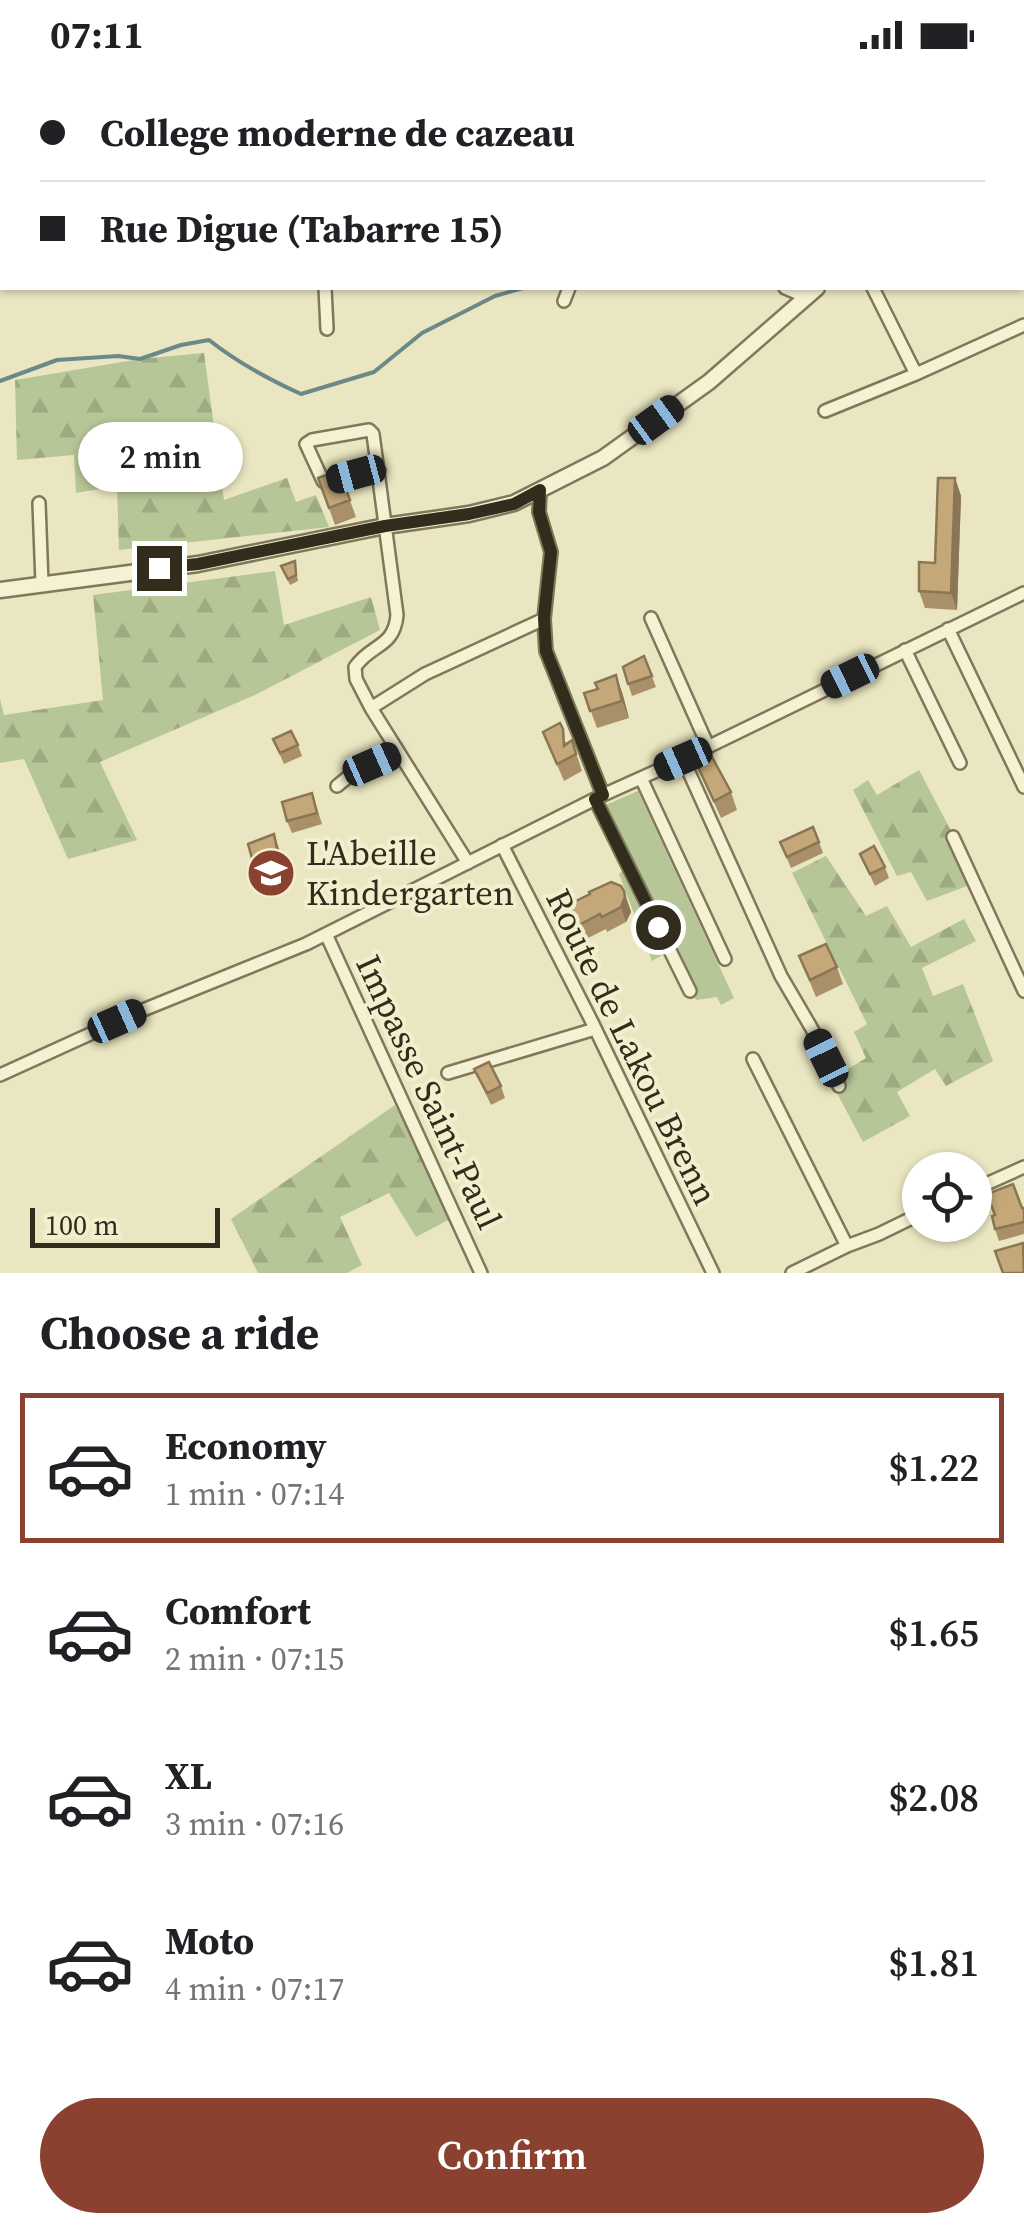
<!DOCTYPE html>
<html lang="en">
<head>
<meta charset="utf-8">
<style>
	:root { --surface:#fff; --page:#f6f6f6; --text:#202124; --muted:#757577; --line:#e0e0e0; --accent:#8b412f }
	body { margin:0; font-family:"Source Serif 4",serif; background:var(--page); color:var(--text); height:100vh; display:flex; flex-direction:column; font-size:38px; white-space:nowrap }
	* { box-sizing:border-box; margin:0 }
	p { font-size:32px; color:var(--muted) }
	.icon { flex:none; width:55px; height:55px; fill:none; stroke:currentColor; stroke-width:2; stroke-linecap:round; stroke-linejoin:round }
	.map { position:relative; height:1203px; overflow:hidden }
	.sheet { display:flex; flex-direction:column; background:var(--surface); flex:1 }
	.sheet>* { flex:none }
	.top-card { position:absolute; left:0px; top:0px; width:1025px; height:220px; box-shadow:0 2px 8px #0004; display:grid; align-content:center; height:220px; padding:0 40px; background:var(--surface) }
	.fabs { position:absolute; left:902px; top:1082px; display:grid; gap:20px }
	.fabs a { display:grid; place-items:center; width:90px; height:90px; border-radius:50%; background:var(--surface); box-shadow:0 2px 8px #0004; font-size:50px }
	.scale { position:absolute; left:30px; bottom:25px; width:190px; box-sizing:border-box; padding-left:10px; border:5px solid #322c1d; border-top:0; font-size:28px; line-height:35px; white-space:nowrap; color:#322c1d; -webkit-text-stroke:8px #f2efcf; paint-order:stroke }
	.end { position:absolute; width:45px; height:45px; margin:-22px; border:12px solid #322c1d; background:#fff; box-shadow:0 0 0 5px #fff }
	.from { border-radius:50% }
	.bubble { position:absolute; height:70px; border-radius:35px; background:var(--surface); box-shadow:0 2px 8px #0004; font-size:32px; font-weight:600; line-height:70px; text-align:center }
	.car { position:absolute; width:30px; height:60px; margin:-30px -15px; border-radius:12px; box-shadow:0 0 8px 2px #0007; background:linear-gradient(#222 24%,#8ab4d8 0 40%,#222 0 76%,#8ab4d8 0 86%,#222 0) }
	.top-card b { display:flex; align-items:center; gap:35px; height:95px; font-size:38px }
	.top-card b+b { border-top:2px solid var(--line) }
	.top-card i { width:25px; height:25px; background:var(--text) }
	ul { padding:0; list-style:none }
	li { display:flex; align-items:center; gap:30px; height:150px; margin:0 20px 15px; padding:0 20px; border:5px solid transparent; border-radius:0px }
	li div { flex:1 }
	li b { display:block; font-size:38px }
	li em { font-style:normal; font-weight:600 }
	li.on { border-color:var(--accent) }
	li>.icon { width:90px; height:90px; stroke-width:1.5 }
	h2 { padding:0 40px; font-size:45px; line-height:120px }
	.cta { display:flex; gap:20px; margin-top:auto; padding:20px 40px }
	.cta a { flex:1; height:115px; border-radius:60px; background:var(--accent); color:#fff; font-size:40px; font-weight:600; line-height:115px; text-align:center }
	.status { display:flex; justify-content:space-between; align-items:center; height:70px; padding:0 50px; background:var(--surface); direction:ltr }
	.status svg { height:28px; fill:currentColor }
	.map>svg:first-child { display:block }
	.grass { fill:#b7c696 }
	.forest { fill:url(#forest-firs) }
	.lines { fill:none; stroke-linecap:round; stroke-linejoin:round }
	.stream { stroke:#6b8988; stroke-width:4 }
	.minor-casing { stroke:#81775a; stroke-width:16 }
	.tertiary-casing { stroke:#81775a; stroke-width:19 }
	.minor { stroke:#f5f2d3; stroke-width:11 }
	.tertiary { stroke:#f5f2d3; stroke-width:14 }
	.wall { fill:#a99068 }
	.shaded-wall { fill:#8a7655 }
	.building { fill:#c5a879; stroke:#8a7655; stroke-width:2.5 }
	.route { stroke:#322c1d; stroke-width:12 }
	.labels { text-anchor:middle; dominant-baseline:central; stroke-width:8; stroke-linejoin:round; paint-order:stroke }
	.poi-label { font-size:35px; fill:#322c1d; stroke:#f2efcf; text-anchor:start }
	.street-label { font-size:35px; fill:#322c1d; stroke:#f2efcf }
</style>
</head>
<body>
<div class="status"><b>07:11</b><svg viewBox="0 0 49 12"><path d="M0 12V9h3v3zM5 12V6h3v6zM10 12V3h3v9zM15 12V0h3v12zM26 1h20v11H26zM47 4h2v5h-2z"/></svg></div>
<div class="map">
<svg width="1024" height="1203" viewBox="0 0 1024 1203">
	<defs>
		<pattern id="forest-firs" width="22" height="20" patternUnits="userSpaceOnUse" patternTransform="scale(2.5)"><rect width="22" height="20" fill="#b7c696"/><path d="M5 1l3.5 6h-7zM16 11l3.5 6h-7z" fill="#9eaa81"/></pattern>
	</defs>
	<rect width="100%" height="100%" fill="#e9e6c1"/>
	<path class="grass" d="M 638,721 L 734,928 L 721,935 L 717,927 L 696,930 L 673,879 L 652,891 L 619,804 L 626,798 L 601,737 Z"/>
	<path class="forest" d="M 204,283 L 224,430 L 287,408 L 296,432 L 316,425 L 329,457 L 119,480 L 117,416 L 76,423 L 74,385 L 17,390 L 15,310 L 140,289 Z
		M 275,501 L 284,555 L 371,527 L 380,560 L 257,624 L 100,692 L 137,770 L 68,789 L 24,689 L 0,693 L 0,629 L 4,645 L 103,630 L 93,525 Z
		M 919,700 L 978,812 L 927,831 L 911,802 L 897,806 L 853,720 L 868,710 L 877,725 Z
		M 826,786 L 866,846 L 887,836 L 911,877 L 964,849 L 976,871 L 922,898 L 933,926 L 963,914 L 993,991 L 946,1016 L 935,999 L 897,1022 L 910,1046 L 863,1072 L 830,1010 L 866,988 L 854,962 L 867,954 L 792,803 Z
		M 395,1035 L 454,1147 L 416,1167 L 389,1123 L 340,1147 L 362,1195 L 347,1203 L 258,1203 L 231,1149 Z"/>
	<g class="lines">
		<path class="stream" d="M 1022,79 L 1024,79
			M 0,311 L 57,290 L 118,286 L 140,289 L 181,275 L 209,270 C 238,293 268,309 301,324 L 374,302 L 422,263 L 495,226 L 523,218"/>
		<g class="minor-casing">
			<path id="minor" d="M 311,0 L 312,2
				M 129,2 L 130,0
				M 214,2 L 218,0
				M 637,2 L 638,0
				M 0,156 L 2,156
				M 325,218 L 327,259
				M 785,218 L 806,227
				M 873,218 L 916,304 L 1024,255
				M 564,231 L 569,218
				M 825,341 L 916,304
				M 379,400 L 323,411 L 306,374 L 312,370 L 369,360 L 373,364 L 397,545 C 394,578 372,573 355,597 L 356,609 L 371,638 L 468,793
				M 540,420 L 539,442 L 551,482 L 544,549
				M 39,433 L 42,513
				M 651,548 L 708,676
				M 948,559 L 1024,717
				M 905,580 L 960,693
				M 371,638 L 425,604 L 544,549 L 546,581 L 603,725
				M 683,689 L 781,906 L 812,959 L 839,1016
				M 641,708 L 725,889
				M 337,716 L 353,703 L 398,682
				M 595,729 L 690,921
				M 953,767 L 1024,921
				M 502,775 L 592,952 L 713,1203
				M 326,864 L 481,1203
				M 753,989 L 847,1176 L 879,1164 L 920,1144
				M 448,1003 L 595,959
				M 0,1005 L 143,940 L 306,874 L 603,725 L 683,689 L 1024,523
				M 975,1119 L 1024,1097
				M 792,1203 L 847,1176"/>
		</g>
		<g class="tertiary-casing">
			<path id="tertiary" d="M 1022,16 L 1024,14
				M 0,520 L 198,494 L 385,456 L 469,444 L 514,433 L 603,388 L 709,312 L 817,218"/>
		</g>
		<use href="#minor" class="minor"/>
		<use href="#tertiary" class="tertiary"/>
	</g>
	<path class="wall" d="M 339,400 L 356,447 L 335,455 L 318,408 Z
		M 955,408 L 961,426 L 957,540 L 925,538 L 919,521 L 935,493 Z
		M 295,491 L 298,511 L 290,515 L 281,496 Z
		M 644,586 L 656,617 L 632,626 L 623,597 Z
		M 597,619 L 622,622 L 629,648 L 597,658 L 584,623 Z
		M 543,662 L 568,673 L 572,670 L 582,701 L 564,711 Z
		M 273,669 L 298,675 L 302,686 L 284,694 Z
		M 697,695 L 731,722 L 737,740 L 721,748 Z
		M 316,735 L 322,754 L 292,763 L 287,751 Z
		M 274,764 L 280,782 L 287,816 L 269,821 L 267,817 L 262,819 L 256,802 Z
		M 780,772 L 819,772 L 823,783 L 791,798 Z
		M 860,784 L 885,797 L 889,808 L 875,816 Z
		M 624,821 L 631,842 L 626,852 L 607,862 L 606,859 L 584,870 L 568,835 Z
		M 799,886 L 837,897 L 843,914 L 816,927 Z
		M 474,999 L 501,1016 L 505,1028 L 491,1035 Z
		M 1022,1138 L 1024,1138 L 1024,1164 L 999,1171 L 995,1159 Z"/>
	<path class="shaded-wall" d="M 955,408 L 961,426 L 957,540 L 951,523 Z
		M 616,605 L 622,622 L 629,648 L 622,631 Z
		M 274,764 L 280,782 L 287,816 L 281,799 Z
		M 624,821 L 631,842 L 626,852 L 621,837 Z"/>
	<path class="building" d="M 339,400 L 350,430 L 329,438 L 318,408 Z
		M 938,408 L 955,408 L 951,523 L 919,521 L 919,492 L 935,493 Z
		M 295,491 L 296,505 L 288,509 L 281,496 Z
		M 644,586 L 652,606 L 628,614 L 623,597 Z
		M 616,605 L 622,631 L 590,641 L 584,623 L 598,619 L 595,613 Z
		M 560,653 L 563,659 L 564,676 L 572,670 L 576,684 L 557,694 L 543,662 Z
		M 291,661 L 298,675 L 280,683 L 273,669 Z
		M 712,687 L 731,722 L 714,731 L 697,695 Z
		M 312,723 L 317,743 L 287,751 L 282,732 Z
		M 813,757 L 819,772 L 787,787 L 780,772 Z
		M 274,764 L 281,799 L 263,804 L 261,799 L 256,802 L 248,774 Z
		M 874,776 L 885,797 L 870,804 L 860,784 Z
		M 611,812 L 621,816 L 624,821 L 625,827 L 621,837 L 602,847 L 600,844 L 579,855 L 568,835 L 590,824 L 589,822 Z
		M 826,874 L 837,897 L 810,910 L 799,886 Z
		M 489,992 L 501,1016 L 487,1023 L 474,999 Z
		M 1013,1114 L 1022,1138 L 1024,1138 L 1024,1152 L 995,1159 L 992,1146 L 995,1145 L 987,1124 Z
		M 1023,1173 L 1024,1203 L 1003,1203 L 995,1181 Z"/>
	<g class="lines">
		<path class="route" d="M 159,498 L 198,494 L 385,456 L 469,444 L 514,434 L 540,420 L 539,442 L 551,482 L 544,548 L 546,581 L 603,725 L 595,729 L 658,857"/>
	</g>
	<defs>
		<g id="school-disc" transform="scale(2.5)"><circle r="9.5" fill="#8b412f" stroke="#f2efcf"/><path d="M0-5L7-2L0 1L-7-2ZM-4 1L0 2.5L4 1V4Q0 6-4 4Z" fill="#fff"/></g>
	</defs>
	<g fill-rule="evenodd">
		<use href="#school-disc" x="271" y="803"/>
	</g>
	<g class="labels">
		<g class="poi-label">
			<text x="306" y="783">L'Abeille<tspan x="306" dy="40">Kindergarten</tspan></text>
		</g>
		<g class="street-label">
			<text transform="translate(632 977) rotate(64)">Route de Lakou Brenn</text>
			<text transform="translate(429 1022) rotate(65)">Impasse Saint-Paul</text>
		</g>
	</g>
</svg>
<div class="fabs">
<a><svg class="icon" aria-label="locate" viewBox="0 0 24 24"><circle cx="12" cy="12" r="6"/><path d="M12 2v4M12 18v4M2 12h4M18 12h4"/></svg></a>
</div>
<div class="scale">100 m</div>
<i class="end from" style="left:658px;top:857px"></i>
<i class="end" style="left:159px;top:498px"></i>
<div class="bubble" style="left:78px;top:352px;width:165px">2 min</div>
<i class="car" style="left:656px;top:350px;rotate:54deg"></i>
<i class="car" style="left:356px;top:404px;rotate:255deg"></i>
<i class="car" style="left:850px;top:606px;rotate:244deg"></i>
<i class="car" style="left:683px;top:689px;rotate:246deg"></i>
<i class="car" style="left:372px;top:694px;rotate:66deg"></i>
<i class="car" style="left:117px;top:951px;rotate:66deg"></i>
<i class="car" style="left:826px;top:988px;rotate:334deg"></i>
<div class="top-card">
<b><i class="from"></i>College moderne de cazeau</b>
<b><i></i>Rue Digue (Tabarre 15)</b>
</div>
</div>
<section class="sheet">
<h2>Choose a ride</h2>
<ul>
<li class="on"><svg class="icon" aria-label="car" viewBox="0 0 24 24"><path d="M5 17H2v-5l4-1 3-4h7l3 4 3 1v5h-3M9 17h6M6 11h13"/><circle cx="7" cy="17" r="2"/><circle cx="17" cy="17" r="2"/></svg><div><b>Economy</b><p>1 min · 07:14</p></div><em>$1.22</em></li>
<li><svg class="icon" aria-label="car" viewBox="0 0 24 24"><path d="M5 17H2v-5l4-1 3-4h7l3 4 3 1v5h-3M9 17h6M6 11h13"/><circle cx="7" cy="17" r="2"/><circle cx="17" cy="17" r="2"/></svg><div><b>Comfort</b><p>2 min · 07:15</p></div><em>$1.65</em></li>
<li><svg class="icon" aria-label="car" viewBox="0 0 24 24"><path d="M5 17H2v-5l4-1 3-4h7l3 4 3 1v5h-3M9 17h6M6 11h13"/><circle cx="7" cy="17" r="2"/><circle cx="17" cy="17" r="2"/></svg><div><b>XL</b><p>3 min · 07:16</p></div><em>$2.08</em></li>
<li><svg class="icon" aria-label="car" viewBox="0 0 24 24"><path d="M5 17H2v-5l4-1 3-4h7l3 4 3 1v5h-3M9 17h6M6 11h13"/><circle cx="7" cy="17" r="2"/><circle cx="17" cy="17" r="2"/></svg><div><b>Moto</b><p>4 min · 07:17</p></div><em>$1.81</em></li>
</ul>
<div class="cta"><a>Confirm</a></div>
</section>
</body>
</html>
